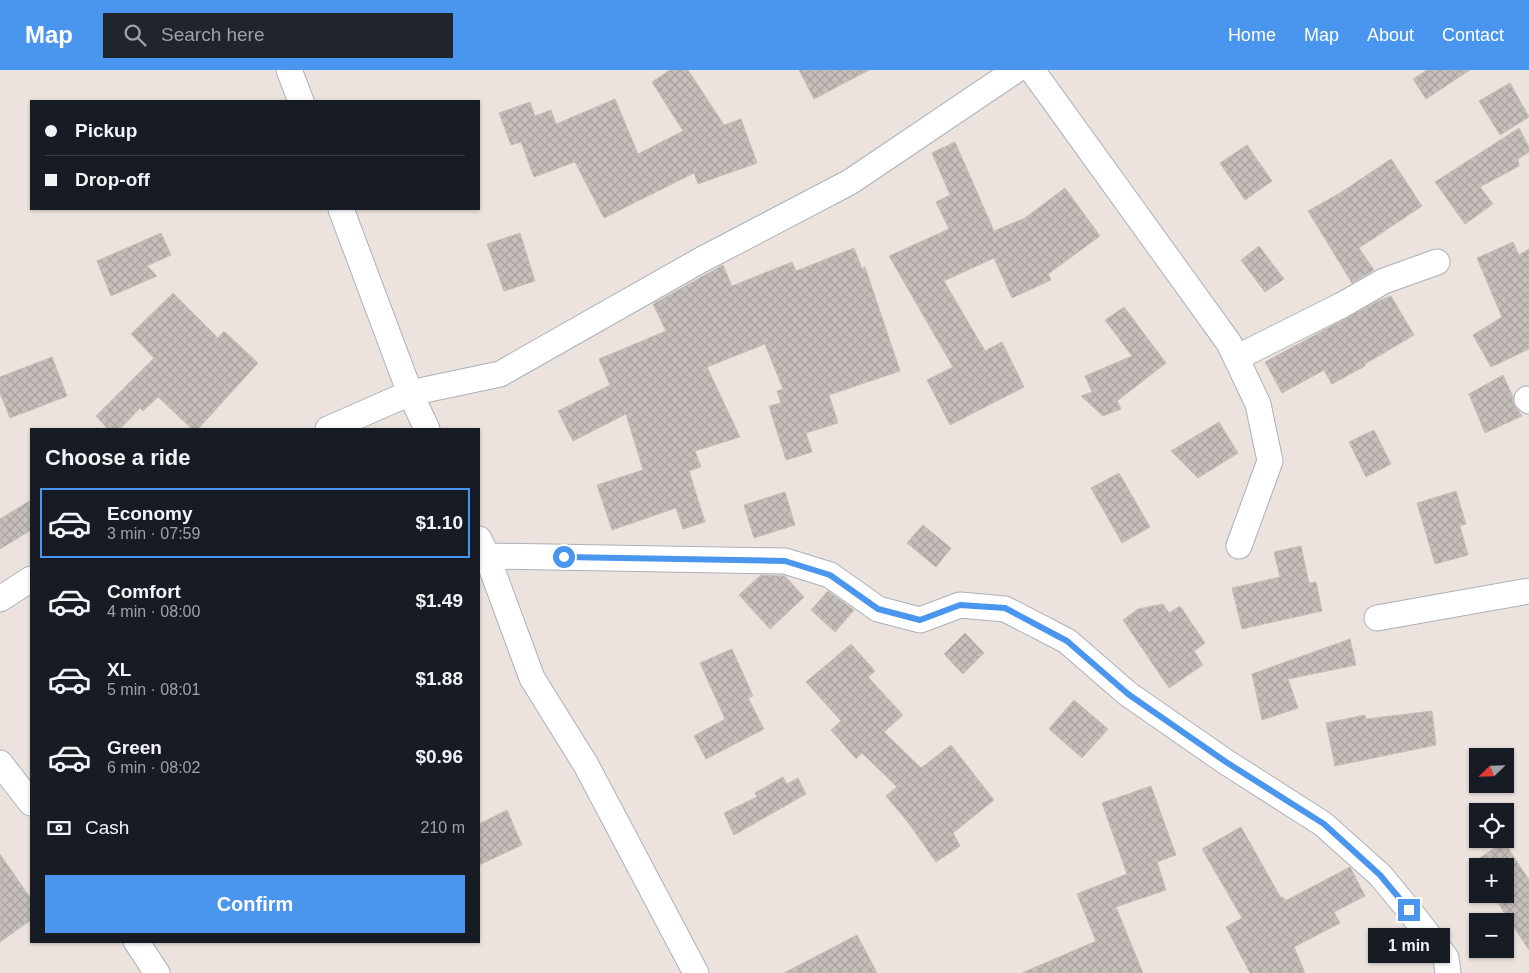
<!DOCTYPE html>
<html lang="en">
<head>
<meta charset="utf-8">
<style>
	:root { --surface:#171b24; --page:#20242c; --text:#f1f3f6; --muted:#9ea1a6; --line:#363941; --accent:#4a95ee }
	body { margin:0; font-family:Helvetica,sans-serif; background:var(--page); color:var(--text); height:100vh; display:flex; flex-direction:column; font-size:19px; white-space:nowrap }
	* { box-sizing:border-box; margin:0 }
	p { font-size:16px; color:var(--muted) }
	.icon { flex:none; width:28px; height:28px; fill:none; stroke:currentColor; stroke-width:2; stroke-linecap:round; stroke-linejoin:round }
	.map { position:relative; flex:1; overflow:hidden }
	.side { position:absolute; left:30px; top:358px; width:450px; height:515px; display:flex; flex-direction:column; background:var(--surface); border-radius:0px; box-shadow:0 1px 4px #0004 }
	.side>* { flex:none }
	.hud { position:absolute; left:30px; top:30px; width:450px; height:110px; border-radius:0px; box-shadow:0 1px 4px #0004; display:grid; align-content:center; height:110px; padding:0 15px; background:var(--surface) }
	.needle { width:32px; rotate:247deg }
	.controls { position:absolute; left:1469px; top:678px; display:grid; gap:10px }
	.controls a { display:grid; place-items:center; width:45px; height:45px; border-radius:0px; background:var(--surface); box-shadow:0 1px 4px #0004; font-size:25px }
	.end { position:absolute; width:22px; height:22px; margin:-11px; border:6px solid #4a95ee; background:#fff; box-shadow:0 0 0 2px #fff }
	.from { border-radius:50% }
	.bubble { position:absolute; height:35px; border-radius:0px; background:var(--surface); box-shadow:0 1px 4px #0004; font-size:16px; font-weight:700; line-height:35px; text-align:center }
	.hud b { display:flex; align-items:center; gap:18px; height:48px; font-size:19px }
	.hud b+b { border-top:1px solid var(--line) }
	.hud i { width:12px; height:12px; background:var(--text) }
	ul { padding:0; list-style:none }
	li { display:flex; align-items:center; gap:15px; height:70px; margin:0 10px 8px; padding:0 5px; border:2px solid transparent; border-radius:0px }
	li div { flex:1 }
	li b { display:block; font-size:19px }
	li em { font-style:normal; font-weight:700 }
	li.current { border-color:var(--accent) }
	li>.icon { width:45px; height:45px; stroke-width:1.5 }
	h2 { padding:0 15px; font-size:22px; line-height:60px }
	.pay { display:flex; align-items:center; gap:12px; height:55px; padding:0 15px; font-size:19px }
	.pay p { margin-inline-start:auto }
	.primary-button { display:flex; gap:10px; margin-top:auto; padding:10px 15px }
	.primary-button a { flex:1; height:58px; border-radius:0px; background:var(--accent); color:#fff; font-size:20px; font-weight:700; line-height:58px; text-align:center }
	header { display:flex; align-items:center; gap:30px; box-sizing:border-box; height:70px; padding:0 25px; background:var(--accent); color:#fff }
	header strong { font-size:24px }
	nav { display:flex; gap:28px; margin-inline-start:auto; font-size:18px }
	.search { width:350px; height:45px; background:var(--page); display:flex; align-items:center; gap:12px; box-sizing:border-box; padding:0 18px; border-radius:0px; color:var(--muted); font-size:19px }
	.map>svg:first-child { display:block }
	.building { fill:url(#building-cross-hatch); stroke:#c8beb8 }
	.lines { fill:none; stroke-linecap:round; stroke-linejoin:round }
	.street-casing { stroke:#abb1b7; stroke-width:27 }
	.street { stroke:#fff; stroke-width:25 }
	.route { stroke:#4a95ee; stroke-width:6 }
</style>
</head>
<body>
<header>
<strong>Map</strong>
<div class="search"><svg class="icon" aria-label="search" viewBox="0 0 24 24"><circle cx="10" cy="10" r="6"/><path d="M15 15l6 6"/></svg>Search here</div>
<nav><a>Home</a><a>Map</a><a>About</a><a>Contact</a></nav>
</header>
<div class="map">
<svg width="1529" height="903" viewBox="0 0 1529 903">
	<defs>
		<pattern id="building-cross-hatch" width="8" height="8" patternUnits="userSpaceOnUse" patternTransform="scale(1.25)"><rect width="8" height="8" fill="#c5beba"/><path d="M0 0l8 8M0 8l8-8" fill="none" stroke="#a9a3a0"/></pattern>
	</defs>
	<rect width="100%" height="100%" fill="#ece3df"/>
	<path class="building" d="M 670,0 L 688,0 L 724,55 L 741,49 L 757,93 L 698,114 L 694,103 L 604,148 L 575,92 L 534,107 L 521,72 L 511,75 L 499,43 L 530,32 L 535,46 L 551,40 L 556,54 L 615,29 L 638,84 L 683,61 L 652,12 Z
		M 799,0 L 869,0 L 814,29 Z
		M 1427,0 L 1470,0 L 1426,29 L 1413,9 Z
		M 1510,13 L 1529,47 L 1500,65 L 1479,31 Z
		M 1519,58 L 1529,77 L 1529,82 L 1518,89 L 1519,96 L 1480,117 L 1493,134 L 1465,154 L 1435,112 Z
		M 955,72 L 994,161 L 1025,148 L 1065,118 L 1100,166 L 1048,204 L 1051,210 L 1012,228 L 994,188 L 944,211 L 985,281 L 1002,272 L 1024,317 L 950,355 L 927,310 L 953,297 L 889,186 L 949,159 L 936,132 L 950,125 L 932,83 Z
		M 1247,75 L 1272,111 L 1245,130 L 1220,93 Z
		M 1391,89 L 1422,136 L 1359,178 L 1374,200 L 1352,213 L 1308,141 L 1340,123 Z
		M 161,163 L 171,185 L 147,196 L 157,206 L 111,226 L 97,191 Z
		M 520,163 L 535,211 L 504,221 L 487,174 Z
		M 1513,172 L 1519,185 L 1529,179 L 1529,279 L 1491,297 L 1473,265 L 1502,247 L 1477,188 Z
		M 1259,176 L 1284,209 L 1265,222 L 1241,190 Z
		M 854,178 L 862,199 L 865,197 L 900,301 L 829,325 L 838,353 L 806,363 L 812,382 L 786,390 L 769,336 L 781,333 L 777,321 L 783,319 L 765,274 L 707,297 L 740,367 L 695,381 L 701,397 L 689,401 L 705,452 L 683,459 L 676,438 L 612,460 L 597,415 L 643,400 L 626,344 L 573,371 L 558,341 L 610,315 L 599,289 L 666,261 L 653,234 L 723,195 L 732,216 L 792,192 L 796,201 Z
		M 173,223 L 218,268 L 224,261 L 258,293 L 198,359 L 192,359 L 158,327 L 143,341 L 140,338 L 120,359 L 108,359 L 96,346 L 154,288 L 131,264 Z
		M 1391,226 L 1414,265 L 1365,294 L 1365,296 L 1332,314 L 1324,300 L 1282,323 L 1265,292 L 1378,231 Z
		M 1124,237 L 1166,293 L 1117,331 L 1121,339 L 1103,346 L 1081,326 L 1092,322 L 1085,306 L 1132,286 L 1105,250 Z
		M 52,287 L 67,326 L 10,348 L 0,323 L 0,307 Z
		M 1503,305 L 1513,327 L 1513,333 L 1522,346 L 1485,363 L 1469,324 Z
		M 1219,352 L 1238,383 L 1198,408 L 1171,381 Z
		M 1374,360 L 1391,394 L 1366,407 L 1349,372 Z
		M 1119,403 L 1150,457 L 1122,473 L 1091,418 Z
		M 1456,421 L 1466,454 L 1460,456 L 1468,485 L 1435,494 L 1417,433 Z
		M 785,422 L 795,455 L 754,468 L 744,435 Z
		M 31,430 L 31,460 L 0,479 L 0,449 Z
		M 923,455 L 951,478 L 936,497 L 907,473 Z
		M 1301,476 L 1309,513 L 1316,512 L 1322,541 L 1242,559 L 1232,518 L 1280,507 L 1274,482 Z
		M 761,505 L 785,506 L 804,527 L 770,559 L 739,525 Z
		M 828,521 L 854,540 L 835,562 L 811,540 Z
		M 1163,534 L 1169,543 L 1180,536 L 1205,573 L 1194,581 L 1203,595 L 1169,618 L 1123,550 L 1138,539 Z
		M 965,563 L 984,583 L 963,604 L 944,584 Z
		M 1350,569 L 1356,595 L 1288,609 L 1298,638 L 1262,650 L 1252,604 Z
		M 851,574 L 875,601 L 868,607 L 903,645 L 884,662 L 921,698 L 951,675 L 994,730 L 953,763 L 960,776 L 936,792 L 907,751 L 886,726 L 897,717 L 862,683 L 856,689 L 831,660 L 841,651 L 806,612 Z
		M 732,579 L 753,626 L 748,628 L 764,659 L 706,689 L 694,666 L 725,649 L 700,593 Z
		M 1074,630 L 1108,659 L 1082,688 L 1049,659 Z
		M 1432,641 L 1436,675 L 1335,696 L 1326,653 L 1365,645 L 1366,649 Z
		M 783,707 L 787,714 L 798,708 L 806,724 L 734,765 L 724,743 L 757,727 L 755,723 Z
		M 1151,716 L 1176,785 L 1157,792 L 1166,820 L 1116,837 L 1143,903 L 1022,903 L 1096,871 L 1077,824 L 1127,804 L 1102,733 Z
		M 507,740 L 522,775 L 479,795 L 479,754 Z
		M 1241,757 L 1281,828 L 1283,827 L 1285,831 L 1350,797 L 1365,826 L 1334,842 L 1340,853 L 1294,877 L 1305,903 L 1250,903 L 1226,857 L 1242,848 L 1202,779 Z
		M 1504,772 L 1529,810 L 1529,880 L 1492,824 L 1505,824 L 1505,796 L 1478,796 L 1478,801 L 1472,793 Z
		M 0,784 L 31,829 L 31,850 L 0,872 Z
		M 857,865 L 877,903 L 784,903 Z"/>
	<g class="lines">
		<g class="street-casing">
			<path id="street" d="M 289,0 L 301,31
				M 1032,0 L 1229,273 L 1258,334 L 1270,391 L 1239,476
				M 341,139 L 410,323 L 427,359
				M 1236,288 L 1342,235 L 1384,211 L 1437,192
				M 1527,329 L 1529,331
				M 328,359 L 410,323 L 500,304 L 701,190 L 850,112 L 1016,0
				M 479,469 L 487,486 L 532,608 L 586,695 L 696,903
				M 487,486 L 785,491 L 830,505 L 878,539 L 920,550 L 960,535 L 1005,539 L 1067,571 L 1128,624 L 1226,692 L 1323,754 L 1380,805 L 1409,840 L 1446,888 L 1448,903
				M 0,529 L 31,509
				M 1377,548 L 1529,521
				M 0,693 L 31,733
				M 136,871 L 157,903"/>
		</g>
		<use href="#street" class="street"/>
	</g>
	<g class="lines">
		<path class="route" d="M 564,487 L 785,491 L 830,505 L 878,539 L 920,550 L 960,535 L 1005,538 L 1067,571 L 1128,624 L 1226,692 L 1324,754 L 1380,805 L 1409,840"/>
	</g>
</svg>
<div class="controls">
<a><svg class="needle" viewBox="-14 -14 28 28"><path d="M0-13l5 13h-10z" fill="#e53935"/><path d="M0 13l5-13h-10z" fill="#9ea1a6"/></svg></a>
<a><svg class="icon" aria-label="locate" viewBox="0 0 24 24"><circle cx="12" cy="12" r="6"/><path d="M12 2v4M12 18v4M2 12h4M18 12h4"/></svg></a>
<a>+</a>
<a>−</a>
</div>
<i class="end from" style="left:564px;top:487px"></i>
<i class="end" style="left:1409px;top:840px"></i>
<div class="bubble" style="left:1368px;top:858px;width:82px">1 min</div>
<div class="hud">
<b><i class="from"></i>Pickup</b>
<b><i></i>Drop-off</b>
</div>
<section class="side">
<h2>Choose a ride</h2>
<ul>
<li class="current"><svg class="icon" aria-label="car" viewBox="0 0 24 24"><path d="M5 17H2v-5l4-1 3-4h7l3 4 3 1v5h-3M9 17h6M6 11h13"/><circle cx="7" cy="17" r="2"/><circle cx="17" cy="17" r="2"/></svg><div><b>Economy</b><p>3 min · 07:59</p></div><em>$1.10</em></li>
<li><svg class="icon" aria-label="car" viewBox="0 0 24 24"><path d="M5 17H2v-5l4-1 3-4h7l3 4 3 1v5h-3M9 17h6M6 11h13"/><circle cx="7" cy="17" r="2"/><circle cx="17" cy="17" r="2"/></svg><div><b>Comfort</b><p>4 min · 08:00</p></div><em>$1.49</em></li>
<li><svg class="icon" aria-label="car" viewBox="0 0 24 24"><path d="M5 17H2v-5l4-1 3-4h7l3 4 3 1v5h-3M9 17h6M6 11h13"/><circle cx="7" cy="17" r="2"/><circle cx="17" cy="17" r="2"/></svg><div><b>XL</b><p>5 min · 08:01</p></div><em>$1.88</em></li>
<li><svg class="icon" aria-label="car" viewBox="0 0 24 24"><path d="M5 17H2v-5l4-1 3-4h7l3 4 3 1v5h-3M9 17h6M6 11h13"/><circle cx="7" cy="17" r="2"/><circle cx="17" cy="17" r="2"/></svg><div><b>Green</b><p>6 min · 08:02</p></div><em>$0.96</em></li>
</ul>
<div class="pay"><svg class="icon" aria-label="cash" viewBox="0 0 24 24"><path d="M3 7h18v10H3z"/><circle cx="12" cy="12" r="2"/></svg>Cash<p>210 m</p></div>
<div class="primary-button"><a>Confirm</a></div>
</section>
</div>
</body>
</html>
